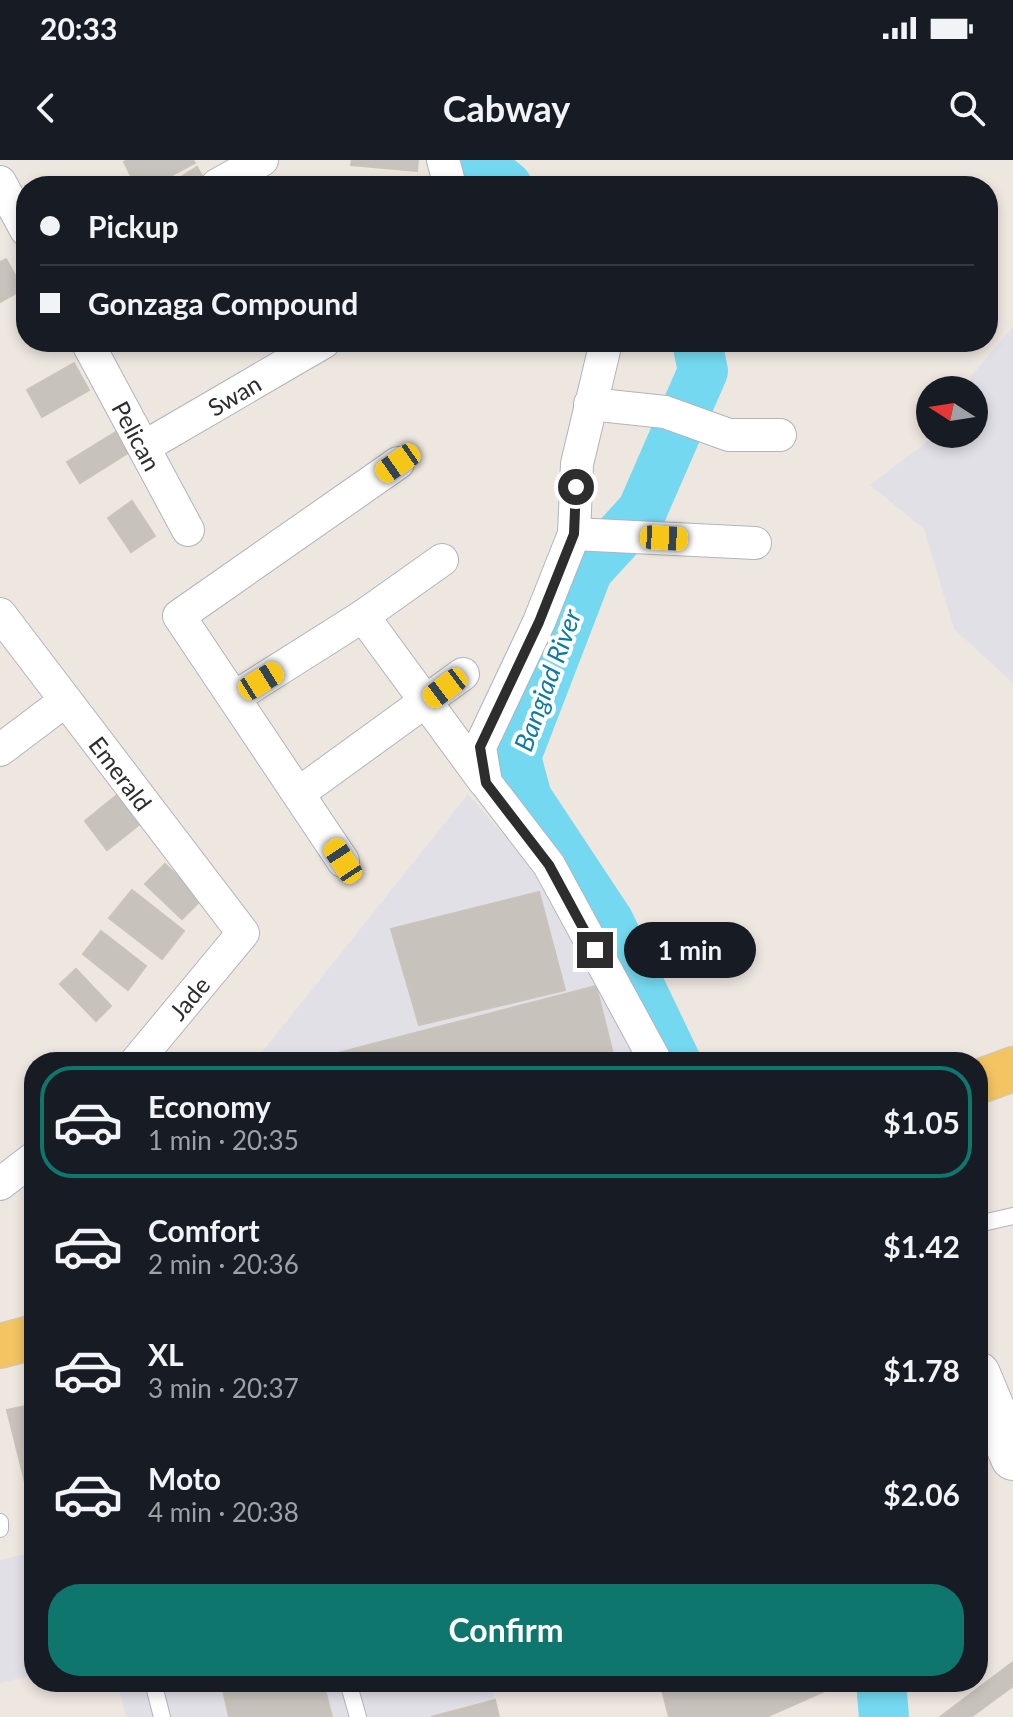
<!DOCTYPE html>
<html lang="en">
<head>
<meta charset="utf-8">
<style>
	:root { --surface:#171b24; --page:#242831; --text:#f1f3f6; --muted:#9ea1a6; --line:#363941; --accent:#0f766e }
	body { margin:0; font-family:Lato,sans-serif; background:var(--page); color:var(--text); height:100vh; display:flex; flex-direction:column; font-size:30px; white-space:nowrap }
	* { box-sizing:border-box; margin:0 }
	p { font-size:26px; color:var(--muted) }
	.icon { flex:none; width:44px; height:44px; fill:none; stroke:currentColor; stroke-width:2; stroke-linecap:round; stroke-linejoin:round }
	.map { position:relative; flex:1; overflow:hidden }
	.drawer { position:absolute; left:24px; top:892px; width:964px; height:640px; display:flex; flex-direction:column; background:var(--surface); border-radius:32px; box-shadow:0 4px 12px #0003 }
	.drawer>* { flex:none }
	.hud { position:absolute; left:16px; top:16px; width:982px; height:176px; border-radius:32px; box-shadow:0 4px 12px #0003; display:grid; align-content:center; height:176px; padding:0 24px; background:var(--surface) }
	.needle { width:52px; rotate:282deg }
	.controls { position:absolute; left:916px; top:216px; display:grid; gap:16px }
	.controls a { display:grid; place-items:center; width:72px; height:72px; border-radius:50%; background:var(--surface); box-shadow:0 4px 12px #0003; font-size:40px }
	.end { position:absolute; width:36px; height:36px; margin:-18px; border:10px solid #2d2d2d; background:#fff; box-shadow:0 0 0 4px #fff }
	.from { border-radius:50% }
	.bubble { position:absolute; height:56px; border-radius:28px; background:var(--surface); box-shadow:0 4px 12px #0003; font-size:26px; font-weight:700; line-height:56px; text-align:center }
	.car { position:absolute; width:24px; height:48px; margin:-24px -12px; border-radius:10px; box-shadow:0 0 6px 2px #0007; background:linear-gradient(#f5c518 24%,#345 0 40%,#f5c518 0 76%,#345 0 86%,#f5c518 0) }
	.hud b { display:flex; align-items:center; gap:28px; height:76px; font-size:30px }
	.hud b+b { border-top:2px solid var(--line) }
	.hud i { width:20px; height:20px; background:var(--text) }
	ul { padding:14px 0 0; list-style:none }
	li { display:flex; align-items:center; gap:24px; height:112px; margin:0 16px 12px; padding:0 8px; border:4px solid transparent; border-radius:32px }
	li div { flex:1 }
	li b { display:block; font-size:30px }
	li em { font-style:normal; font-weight:700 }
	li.on { border-color:var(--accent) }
	li>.icon { width:72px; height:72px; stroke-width:1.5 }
	.cta { display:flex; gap:16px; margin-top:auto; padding:16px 24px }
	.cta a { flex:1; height:92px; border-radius:32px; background:var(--accent); color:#fff; font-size:32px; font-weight:700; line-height:92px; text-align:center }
	.status { display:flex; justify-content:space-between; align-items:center; height:56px; padding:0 40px; background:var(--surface); direction:ltr }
	.status svg { height:22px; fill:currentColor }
	header { display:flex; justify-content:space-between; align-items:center; height:104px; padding:0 24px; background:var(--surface); font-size:36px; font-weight:700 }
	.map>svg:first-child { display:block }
	.industrial { fill:#e2e0e7 }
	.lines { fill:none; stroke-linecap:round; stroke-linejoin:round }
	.river { stroke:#74d9f0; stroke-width:50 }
	.building { fill:#c7c2bb; stroke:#cac3b9; stroke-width:2 }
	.lane-casing { stroke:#b0b4bd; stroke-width:18 }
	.street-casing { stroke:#b0b4bd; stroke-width:34 }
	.secondary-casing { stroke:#b0b4bd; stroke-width:46 }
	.primary-casing { stroke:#c8c8c8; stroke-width:46 }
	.lane { stroke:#fff; stroke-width:16 }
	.street { stroke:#fff; stroke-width:32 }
	.secondary { stroke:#fff; stroke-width:44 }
	.primary { stroke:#f2c462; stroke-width:44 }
	.route { stroke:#2d2d2d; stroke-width:10 }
	.labels { text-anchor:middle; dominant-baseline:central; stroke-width:8; stroke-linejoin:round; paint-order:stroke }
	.street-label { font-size:24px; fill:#2d2d2d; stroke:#fff }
	.water-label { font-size:26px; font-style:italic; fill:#0d7ba1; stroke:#fff }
</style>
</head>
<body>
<div class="status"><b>20:33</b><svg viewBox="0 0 49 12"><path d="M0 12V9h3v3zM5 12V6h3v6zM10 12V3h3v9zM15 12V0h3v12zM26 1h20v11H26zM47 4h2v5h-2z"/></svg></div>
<header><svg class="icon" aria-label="back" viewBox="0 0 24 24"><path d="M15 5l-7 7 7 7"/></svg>Cabway<svg class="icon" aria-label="search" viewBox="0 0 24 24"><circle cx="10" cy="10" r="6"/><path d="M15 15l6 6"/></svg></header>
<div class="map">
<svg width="1013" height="1557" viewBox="0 0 1013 1557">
	<rect width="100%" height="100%" fill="#eee7e0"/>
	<path class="industrial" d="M 1013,167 L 1013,523 L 954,469 L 924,369 L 870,325 L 937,274 L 974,274 L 974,230 L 959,230 Z
		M 468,634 L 531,707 L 640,902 L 254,902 Z
		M 34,1392 L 34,1515 L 0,1523 L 0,1400 Z
		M 117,1522 L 490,1522 L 499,1557 L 126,1557 Z"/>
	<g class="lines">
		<path class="river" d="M 486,0 L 487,10 L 507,26
			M 676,902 L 609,762 L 527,638 L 516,597 L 588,410 L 642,351 L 703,211 L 697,182
			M 881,1522 L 884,1557"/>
	</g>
	<path class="building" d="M 128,0 L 193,0 L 195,3 L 152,26 L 136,26 L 124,2 Z
		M 352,0 L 418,0 L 417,11 L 351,5 Z
		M 197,7 L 208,26 L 167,26 Z
		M 6,99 L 23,129 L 0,142 L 0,102 Z
		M 74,203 L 89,230 L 42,257 L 27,230 Z
		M 116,272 L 128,293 L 80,323 L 67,302 Z
		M 132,341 L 155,376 L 131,392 L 108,358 Z
		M 122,631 L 145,660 L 107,690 L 85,661 Z
		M 165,704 L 202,739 L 182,759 L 145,724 Z
		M 132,730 L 184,771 L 162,799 L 109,758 Z
		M 539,732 L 565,830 L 419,865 L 391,769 Z
		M 101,771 L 146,806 L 128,830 L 83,794 Z
		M 76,809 L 111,846 L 96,861 L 60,824 Z
		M 596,826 L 615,902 L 312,902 L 311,900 Z
		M 34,1244 L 34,1346 L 31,1346 L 7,1250 Z
		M 1013,1502 L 1013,1526 L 971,1557 L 940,1557 Z
		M 253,1522 L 323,1522 L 332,1557 L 229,1557 L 223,1530 Z
		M 660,1522 L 845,1522 L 766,1557 L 669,1557 Z
		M 495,1540 L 499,1557 L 431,1557 Z"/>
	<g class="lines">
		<g class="lane-casing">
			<path id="lane" d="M 978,1064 L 1013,1056
				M 0,1362 L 0,1369
				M 153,1522 L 162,1557
				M 348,1522 L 358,1557"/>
		</g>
		<g class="street-casing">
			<g id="street">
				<path d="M 443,0 L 450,26"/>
				<path d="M 0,22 L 26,70"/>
				<path d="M 217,25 L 262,0"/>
				<path id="s1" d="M 87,182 L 188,370"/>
				<path d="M 606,182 L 577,304 L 574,374 L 539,462 L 480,587 L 486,623 L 549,705 L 656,902"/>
				<path d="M 590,244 L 665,252 L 729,275 L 780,275"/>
				<path id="s2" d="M 144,287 L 324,182"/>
				<path d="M 574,374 L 755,383"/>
				<path id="s3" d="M 0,454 L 243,773 L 136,902"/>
				<path d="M 363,456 L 484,621"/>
				<path d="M 235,537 L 363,456 L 442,400"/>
				<path d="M 0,590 L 65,541"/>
				<path d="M 299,633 L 463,514"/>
				<path d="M 343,701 L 179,456 L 398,303"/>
				<path d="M 0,1024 L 34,998"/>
			</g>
		</g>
		<g class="secondary-casing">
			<path id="secondary" d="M 978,1214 L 1013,1298"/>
		</g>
		<g class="primary-casing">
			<path id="primary" d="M 978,922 L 1013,909
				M 0,1186 L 34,1177"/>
		</g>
		<use href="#lane" class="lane"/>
		<use href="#street" class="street"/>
		<use href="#secondary" class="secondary"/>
		<use href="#primary" class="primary"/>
	</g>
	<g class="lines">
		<path class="route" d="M 576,327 L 574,374 L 539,462 L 480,587 L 486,623 L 549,705 L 595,790"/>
	</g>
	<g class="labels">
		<g class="street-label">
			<text stroke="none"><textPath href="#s2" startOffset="104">Swan</textPath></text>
			<text stroke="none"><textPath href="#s1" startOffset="106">Pelican</textPath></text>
			<text stroke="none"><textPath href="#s3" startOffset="200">Emerald</textPath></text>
			<text transform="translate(189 838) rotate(-50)">Jade</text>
		</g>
		<g class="water-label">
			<text transform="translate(547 520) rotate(-70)">Bangiad River</text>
		</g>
	</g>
</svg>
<div class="controls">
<a><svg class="needle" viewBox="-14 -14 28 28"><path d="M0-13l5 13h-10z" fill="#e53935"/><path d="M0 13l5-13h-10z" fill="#9ea1a6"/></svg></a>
</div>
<i class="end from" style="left:576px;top:327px"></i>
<i class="end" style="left:595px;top:790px"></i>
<div class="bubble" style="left:624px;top:762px;width:132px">1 min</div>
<i class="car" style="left:398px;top:303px;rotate:235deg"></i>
<i class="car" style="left:664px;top:378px;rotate:93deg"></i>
<i class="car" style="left:261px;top:521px;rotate:58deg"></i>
<i class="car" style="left:445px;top:528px;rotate:233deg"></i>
<i class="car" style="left:343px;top:701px;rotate:327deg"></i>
<div class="hud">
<b><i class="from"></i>Pickup</b>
<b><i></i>Gonzaga Compound</b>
</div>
<section class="drawer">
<ul>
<li class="on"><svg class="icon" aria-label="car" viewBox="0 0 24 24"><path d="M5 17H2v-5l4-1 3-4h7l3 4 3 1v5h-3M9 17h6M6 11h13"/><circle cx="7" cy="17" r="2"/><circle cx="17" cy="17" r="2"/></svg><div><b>Economy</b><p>1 min · 20:35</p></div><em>$1.05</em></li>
<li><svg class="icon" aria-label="car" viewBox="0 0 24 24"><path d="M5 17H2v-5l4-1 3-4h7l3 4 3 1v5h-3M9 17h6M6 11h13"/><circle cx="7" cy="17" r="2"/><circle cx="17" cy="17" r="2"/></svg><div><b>Comfort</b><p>2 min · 20:36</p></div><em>$1.42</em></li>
<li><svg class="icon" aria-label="car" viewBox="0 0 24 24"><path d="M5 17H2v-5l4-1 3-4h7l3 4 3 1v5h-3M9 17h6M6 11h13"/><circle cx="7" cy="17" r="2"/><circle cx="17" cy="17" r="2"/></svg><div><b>XL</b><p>3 min · 20:37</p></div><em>$1.78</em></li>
<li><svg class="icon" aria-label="car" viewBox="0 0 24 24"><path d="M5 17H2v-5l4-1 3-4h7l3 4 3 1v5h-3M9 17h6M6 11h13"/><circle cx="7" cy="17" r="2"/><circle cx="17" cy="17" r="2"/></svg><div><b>Moto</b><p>4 min · 20:38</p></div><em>$2.06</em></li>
</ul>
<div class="cta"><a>Confirm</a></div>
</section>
</div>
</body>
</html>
